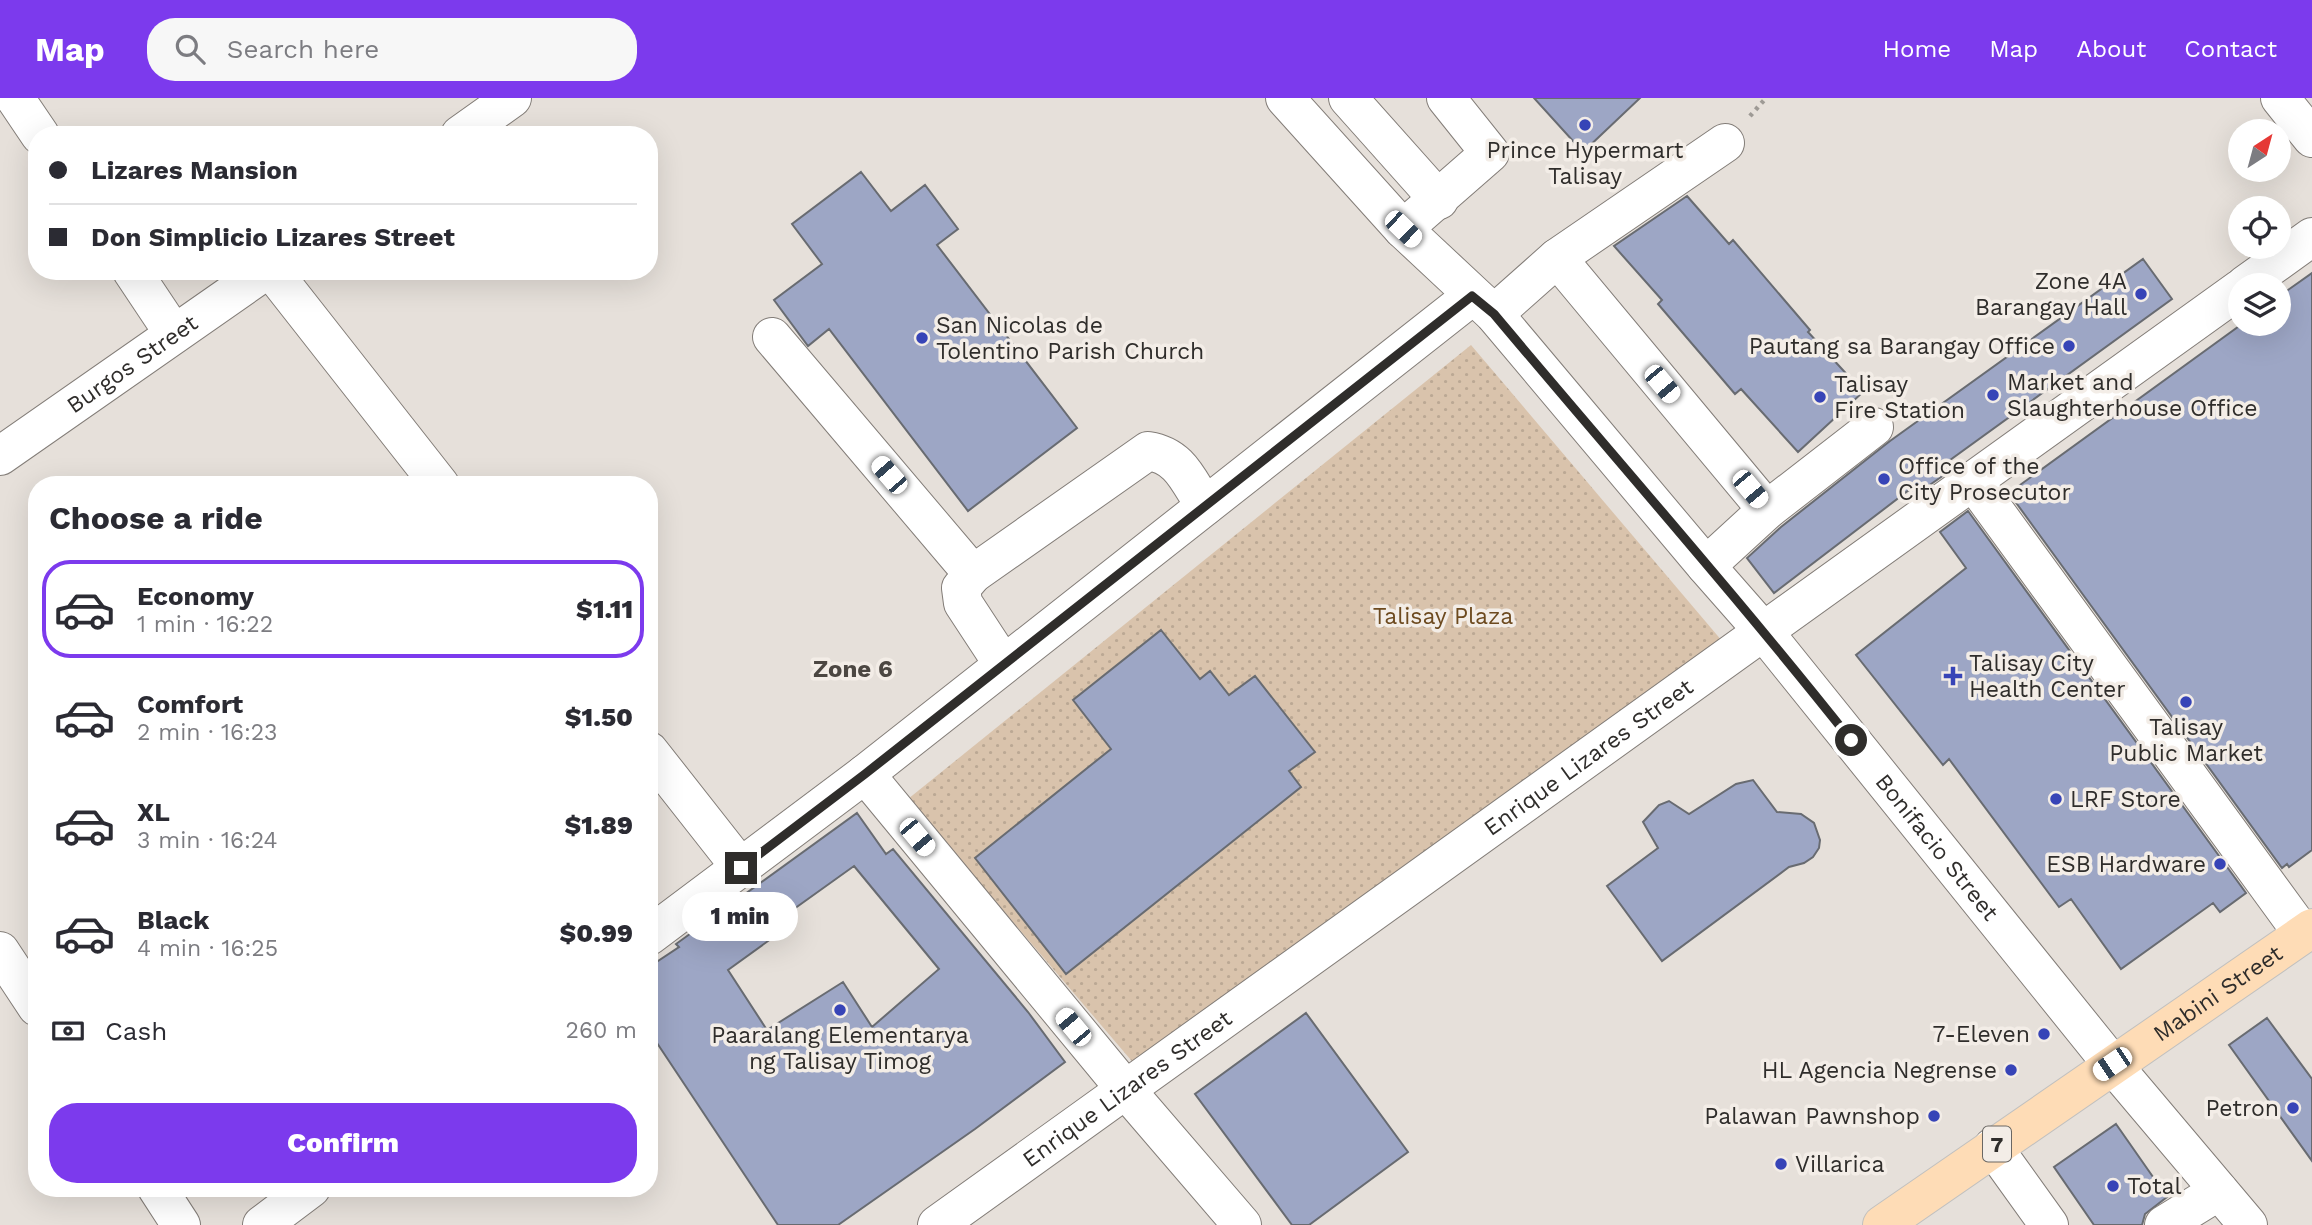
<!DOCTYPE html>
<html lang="en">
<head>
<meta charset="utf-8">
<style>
	:root { --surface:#fff; --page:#f7f7f7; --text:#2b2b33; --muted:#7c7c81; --line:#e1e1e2; --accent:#7c3aed }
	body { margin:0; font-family:"Work Sans",sans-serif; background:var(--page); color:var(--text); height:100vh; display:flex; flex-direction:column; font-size:26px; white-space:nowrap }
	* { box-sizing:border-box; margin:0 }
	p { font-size:23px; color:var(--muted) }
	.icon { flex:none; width:38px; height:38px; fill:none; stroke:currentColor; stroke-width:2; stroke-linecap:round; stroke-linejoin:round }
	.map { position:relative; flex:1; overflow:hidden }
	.panel { position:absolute; left:28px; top:378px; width:630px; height:721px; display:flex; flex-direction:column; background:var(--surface); border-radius:28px; box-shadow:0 7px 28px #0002 }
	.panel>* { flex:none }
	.guide { position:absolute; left:28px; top:28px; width:630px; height:154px; border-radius:28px; box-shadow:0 7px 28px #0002; display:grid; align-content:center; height:154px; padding:0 21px; background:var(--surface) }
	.needle { width:46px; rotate:36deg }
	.tools { position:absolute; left:2228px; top:21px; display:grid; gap:14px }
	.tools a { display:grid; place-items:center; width:63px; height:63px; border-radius:50%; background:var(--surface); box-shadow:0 7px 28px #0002; font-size:35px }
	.end { position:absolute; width:32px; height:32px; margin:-16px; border:9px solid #2f2d2b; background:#fff; box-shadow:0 0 0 4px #fff }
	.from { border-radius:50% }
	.bubble { position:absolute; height:49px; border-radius:24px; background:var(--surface); box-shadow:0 7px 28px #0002; font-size:23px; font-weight:800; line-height:49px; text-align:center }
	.car { position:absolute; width:21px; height:42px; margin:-21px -10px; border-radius:9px; box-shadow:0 0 5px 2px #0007; background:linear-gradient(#fff 24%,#345 0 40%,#fff 0 76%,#345 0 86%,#fff 0) }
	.guide b { display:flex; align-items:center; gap:24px; height:66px; font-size:26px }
	.guide b+b { border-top:2px solid var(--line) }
	.guide i { width:18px; height:18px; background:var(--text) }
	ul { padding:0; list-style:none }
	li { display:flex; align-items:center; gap:21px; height:98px; margin:0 14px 10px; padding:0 7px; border:4px solid transparent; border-radius:28px }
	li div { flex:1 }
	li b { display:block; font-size:26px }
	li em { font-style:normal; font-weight:800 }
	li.selected { border-color:var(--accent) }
	li>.icon { width:63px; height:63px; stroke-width:1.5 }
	h2 { padding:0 21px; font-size:32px; line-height:84px }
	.pay { display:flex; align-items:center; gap:18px; height:77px; padding:0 21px; font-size:26px }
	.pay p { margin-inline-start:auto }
	.action { display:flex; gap:14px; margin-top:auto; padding:14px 21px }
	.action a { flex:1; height:80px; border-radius:28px; background:var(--accent); color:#fff; font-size:28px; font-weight:800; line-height:80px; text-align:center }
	header { display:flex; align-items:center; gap:42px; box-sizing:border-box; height:98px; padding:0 35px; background:var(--accent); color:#fff }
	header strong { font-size:33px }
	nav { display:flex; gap:38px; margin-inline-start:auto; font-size:24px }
	.search { width:490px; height:63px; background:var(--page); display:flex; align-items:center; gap:18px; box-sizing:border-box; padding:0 24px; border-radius:28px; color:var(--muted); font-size:26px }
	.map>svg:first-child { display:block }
	.park { fill:url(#park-dots) }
	.building { fill:#9da6c5; stroke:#686b71; stroke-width:2; fill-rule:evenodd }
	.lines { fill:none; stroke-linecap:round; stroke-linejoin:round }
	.minor-casing { stroke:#837d78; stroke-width:40 }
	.major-casing { stroke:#c1c0bf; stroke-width:40 }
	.path { stroke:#9e9a95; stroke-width:4.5; stroke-dasharray:3.5 5; stroke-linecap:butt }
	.minor { stroke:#fff; stroke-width:38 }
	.major { stroke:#fedcb6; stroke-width:38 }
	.route { stroke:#2f2d2b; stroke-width:9 }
	.poi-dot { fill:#3744b7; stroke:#f3ede7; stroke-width:2.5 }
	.labels { text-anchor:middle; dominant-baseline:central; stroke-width:7; stroke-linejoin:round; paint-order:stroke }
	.shield { fill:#f3ede7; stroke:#6a6763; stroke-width:2 }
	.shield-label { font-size:21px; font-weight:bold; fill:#2f2d2b }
	.poi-label { font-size:23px; fill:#2f2d2b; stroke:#f3ede7; text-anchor:start }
	.street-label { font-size:23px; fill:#2f2d2b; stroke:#f3ede7 }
	.park-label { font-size:23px; fill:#6d4a1f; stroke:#f3ede7 }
	.neighbourhood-label { font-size:24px; font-weight:bold; fill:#4c4742; stroke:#f3ede7 }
</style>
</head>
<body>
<header>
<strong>Map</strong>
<div class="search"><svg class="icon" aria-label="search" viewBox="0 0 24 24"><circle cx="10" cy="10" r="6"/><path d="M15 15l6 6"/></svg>Search here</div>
<nav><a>Home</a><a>Map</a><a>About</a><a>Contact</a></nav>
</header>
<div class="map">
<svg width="2312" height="1127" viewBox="0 0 2312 1127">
	<defs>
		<pattern id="park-dots" width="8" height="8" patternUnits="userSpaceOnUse" patternTransform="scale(1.75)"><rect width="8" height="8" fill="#d9c3ac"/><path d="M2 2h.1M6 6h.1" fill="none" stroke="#bba894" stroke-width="1.8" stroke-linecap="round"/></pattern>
	</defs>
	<rect width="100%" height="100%" fill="#e6e0da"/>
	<path class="park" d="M 1471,247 L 1728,550 L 1142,975 L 908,701 Z"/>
	<path class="building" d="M 1534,0 L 1640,0 L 1583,54 Z
		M 861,74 L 891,113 L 925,87 L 958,131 L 937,147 L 1077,330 L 968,413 L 829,231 L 808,248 L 774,202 L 822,166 L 792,126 Z
		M 1687,98 L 1729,146 L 1733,142 L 1810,232 L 1808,234 L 1863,294 L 1798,354 L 1741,291 L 1735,296 L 1658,206 L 1662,202 L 1614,148 Z
		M 2143,161 L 2172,201 L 1946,365 L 1951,372 L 1914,398 L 1909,392 L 1774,495 L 1747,460 L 1781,429 L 1890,343 Z
		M 2312,175 L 2312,752 L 2289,769 L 2287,766 L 2282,770 L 2009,395 L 2242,226 L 2278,226 L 2278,199 Z
		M 1968,413 L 2246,795 L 2220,814 L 2213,805 L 2121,871 L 2071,801 L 2059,809 L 1949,661 L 1943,667 L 1856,557 L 1966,470 L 1940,434 Z
		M 1161,532 L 1200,581 L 1210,573 L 1229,597 L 1255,578 L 1315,654 L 1289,673 L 1301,689 L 1066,876 L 975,760 L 1111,651 L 1073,602 Z
		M 1753,682 L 1777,714 L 1801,716 L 1814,725 L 1820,742 L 1819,750 L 1813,759 L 1804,765 L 1789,769 L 1662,863 L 1607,788 L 1658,750 L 1643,724 L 1659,707 L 1669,703 L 1689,716 L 1736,686 Z
		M 857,715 L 886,756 L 893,751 L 1028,914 L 1065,964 L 975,1031 L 838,1127 L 778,1127 L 649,933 L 649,869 L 679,849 L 676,846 ZM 854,768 L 939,871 L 872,929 L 843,884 L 767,932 L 728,872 L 786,830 L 780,821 Z
		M 1306,915 L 1408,1054 L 1309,1127 L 1292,1127 L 1195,996 Z
		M 2267,920 L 2312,981 L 2312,1063 L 2229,947 Z
		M 2116,1026 L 2167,1099 L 2145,1116 L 2142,1127 L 2094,1127 L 2054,1069 Z"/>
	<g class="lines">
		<g class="minor-casing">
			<g id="minor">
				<path d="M 15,0 L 40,37"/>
				<path id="s1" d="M 1285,0 L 1403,131 L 1494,216 L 1706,468 L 1764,534 L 2112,966 L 2248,1127"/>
				<path d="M 1348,0 L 1439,102"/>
				<path d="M 2280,0 L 2312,40"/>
				<path d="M 460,37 L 512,0"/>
				<path d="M 1403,131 L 1490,55 L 1446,0"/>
				<path d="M 1557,160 L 1767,412"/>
				<path d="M 132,173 L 174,236"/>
				<path d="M 272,173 L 440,387"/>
				<path d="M 2245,187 L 2312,139"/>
				<path d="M 1494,216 L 1557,160 L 1725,45"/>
				<path d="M 772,239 L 973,476"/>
				<path id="s2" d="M 0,358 L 265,173"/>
				<path d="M 1973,383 L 2303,836"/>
				<path d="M 1706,468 L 1767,412 L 1874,329"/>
				<path d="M 1003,566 L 963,505 L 961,490 L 973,476 L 1148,353 C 1181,358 1188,383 1205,408"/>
				<path d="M 649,653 L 741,770"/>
				<path d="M 865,676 L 1126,992 L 1242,1127"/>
				<path d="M 649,838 L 865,676 L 1472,198"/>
				<path d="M 0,853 L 37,909"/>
				<path d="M 1993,1049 L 2049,1127"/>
				<path d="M 157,1090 L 181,1127"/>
				<path d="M 262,1127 L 311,1090"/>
				<path id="s3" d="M 937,1127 L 2240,191"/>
				<path d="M 2164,1127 L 2219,1093"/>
			</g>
		</g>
		<g class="major-casing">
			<g id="major">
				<path id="s4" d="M 1882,1127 L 2312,830"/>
			</g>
		</g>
		<path class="path" d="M 1750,18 L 1766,0"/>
		<use href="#minor" class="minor"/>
		<use href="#major" class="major"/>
	</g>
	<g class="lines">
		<path class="route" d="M 741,770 L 865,676 L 1472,198 L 1494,216 C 1613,358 1736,497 1851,642"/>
	</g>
	<g class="poi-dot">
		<circle cx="1585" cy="27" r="7"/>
		<circle cx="2141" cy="196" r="7"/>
		<circle cx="922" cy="240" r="7"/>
		<circle cx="2069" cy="248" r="7"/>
		<circle cx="1993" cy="297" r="7"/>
		<circle cx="1820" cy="299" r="7"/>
		<circle cx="1884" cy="381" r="7"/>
		<path d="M1949.5 567.5h7v7h7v7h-7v7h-7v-7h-7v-7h7z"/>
		<circle cx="2186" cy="604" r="7"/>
		<circle cx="2056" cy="701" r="7"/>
		<circle cx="2220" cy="766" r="7"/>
		<circle cx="840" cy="912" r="7"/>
		<circle cx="2044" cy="936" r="7"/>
		<circle cx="2011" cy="972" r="7"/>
		<circle cx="2293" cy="1010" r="7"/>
		<circle cx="1934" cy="1018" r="7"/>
		<circle cx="1781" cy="1066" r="7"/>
		<circle cx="2113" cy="1088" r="7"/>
	</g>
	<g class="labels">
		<rect class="shield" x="1983" y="1028.5" width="28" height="35" rx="5"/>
		<g class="shield-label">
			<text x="1997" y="1046">7</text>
		</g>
		<g class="poi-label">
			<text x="1585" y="52" text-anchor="middle">Prince Hypermart<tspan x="1585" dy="26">Talisay</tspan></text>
			<text x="2127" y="183" text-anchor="end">Zone 4A<tspan x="2127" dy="26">Barangay Hall</tspan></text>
			<text x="936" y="227">San Nicolas de<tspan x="936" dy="26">Tolentino Parish Church</tspan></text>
			<text x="2055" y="248" text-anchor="end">Pautang sa Barangay Office</text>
			<text x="2007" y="284">Market and<tspan x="2007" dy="26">Slaughterhouse Office</tspan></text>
			<text x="1834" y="286">Talisay<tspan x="1834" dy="26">Fire Station</tspan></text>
			<text x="1898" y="368">Office of the<tspan x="1898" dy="26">City Prosecutor</tspan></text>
			<text x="1969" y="565">Talisay City<tspan x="1969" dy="26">Health Center</tspan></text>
			<text x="2186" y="629" text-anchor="middle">Talisay<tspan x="2186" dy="26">Public Market</tspan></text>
			<text x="2070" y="701">LRF Store</text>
			<text x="2206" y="766" text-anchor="end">ESB Hardware</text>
			<text x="2030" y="936" text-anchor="end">7-Eleven</text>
			<text x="840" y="937" text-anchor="middle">Paaralang Elementarya<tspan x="840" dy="26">ng Talisay Timog</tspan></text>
			<text x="1997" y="972" text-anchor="end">HL Agencia Negrense</text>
			<text x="2279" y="1010" text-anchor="end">Petron</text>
			<text x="1920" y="1018" text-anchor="end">Palawan Pawnshop</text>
			<text x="1795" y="1066">Villarica</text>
			<text x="2127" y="1088">Total</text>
		</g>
		<g class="street-label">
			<text stroke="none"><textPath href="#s2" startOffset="161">Burgos Street</textPath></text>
			<text stroke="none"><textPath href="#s3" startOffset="802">Enrique Lizares Street</textPath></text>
			<text stroke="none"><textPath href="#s1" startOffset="994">Bonifacio Street</textPath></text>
			<text stroke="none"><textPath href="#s4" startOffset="408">Mabini Street</textPath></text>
			<text stroke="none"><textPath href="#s3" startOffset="234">Enrique Lizares Street</textPath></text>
		</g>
		<g class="park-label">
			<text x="1443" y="518">Talisay Plaza</text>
		</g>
		<g class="neighbourhood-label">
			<text x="853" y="571">Zone 6</text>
		</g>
	</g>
</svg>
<div class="tools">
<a><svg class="needle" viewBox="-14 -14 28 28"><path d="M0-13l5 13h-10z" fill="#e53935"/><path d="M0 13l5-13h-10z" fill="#7c7c81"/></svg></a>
<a><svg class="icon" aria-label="locate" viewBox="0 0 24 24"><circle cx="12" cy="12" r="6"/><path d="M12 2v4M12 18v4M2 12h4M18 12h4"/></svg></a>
<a><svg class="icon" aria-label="layers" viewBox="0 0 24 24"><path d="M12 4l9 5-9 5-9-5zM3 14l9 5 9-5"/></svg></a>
</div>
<i class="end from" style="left:1851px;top:642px"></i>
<i class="end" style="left:741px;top:770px"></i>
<div class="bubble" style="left:682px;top:794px;width:116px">1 min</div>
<i class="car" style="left:1403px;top:131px;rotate:134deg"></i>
<i class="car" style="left:1662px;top:286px;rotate:140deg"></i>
<i class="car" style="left:889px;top:377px;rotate:319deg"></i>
<i class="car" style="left:1750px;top:391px;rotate:140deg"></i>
<i class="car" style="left:917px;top:739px;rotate:140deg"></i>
<i class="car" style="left:1073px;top:929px;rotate:320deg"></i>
<i class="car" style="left:2112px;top:966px;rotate:236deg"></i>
<div class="guide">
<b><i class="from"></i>Lizares Mansion</b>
<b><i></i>Don Simplicio Lizares Street</b>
</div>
<section class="panel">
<h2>Choose a ride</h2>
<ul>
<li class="selected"><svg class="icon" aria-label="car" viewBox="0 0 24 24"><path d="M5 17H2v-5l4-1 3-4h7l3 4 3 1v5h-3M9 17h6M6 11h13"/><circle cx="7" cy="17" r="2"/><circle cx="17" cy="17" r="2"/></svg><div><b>Economy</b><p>1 min · 16:22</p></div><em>$1.11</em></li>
<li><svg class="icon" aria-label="car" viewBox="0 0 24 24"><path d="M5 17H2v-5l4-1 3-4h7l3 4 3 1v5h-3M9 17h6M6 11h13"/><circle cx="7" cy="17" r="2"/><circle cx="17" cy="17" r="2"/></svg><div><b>Comfort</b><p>2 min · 16:23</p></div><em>$1.50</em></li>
<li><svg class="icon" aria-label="car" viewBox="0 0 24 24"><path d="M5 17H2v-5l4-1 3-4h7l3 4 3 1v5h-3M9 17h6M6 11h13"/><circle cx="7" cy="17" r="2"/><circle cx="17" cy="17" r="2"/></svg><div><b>XL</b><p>3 min · 16:24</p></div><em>$1.89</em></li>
<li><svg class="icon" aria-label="car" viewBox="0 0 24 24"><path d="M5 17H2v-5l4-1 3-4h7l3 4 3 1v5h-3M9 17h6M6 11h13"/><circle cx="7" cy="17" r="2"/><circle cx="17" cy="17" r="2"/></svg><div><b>Black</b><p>4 min · 16:25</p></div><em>$0.99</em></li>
</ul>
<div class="pay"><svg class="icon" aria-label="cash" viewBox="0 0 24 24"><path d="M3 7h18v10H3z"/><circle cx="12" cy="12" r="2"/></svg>Cash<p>260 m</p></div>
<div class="action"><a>Confirm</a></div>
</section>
</div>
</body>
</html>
